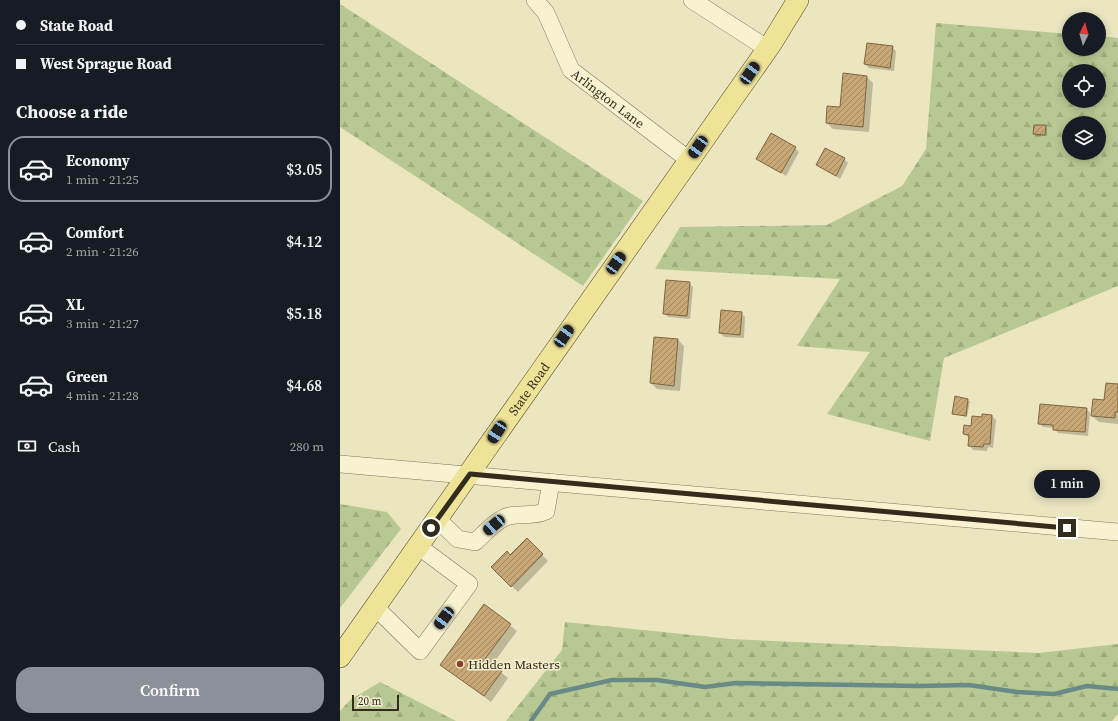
<!DOCTYPE html>
<html lang="en">
<head>
<meta charset="utf-8">
<style>
	:root { --surface:#171b24; --page:#242831; --text:#f1f3f6; --muted:#9ea1a6; --line:#363941; --accent:#8c9099 }
	body { margin:0; font-family:"Source Serif 4",serif; background:var(--page); color:var(--text); height:100vh; display:flex; flex-direction:column; font-size:15px; white-space:nowrap }
	* { box-sizing:border-box; margin:0 }
	p { font-size:13px; color:var(--muted) }
	.icon { flex:none; width:22px; height:22px; fill:none; stroke:currentColor; stroke-width:2; stroke-linecap:round; stroke-linejoin:round }
	.map { position:relative; flex:1; overflow:hidden }
	.sheet { display:flex; flex-direction:column; background:var(--surface); width:340px }
	.sheet>* { flex:none }
	.hud { display:grid; align-content:center; height:88px; padding:0 16px; background:var(--surface) }
	.needle { width:26px; rotate:5deg }
	.tools { position:absolute; left:722px; top:12px; display:grid; gap:8px }
	.tools a { display:grid; place-items:center; width:44px; height:44px; border-radius:50%; background:var(--surface); box-shadow:0 2px 10px #0003; font-size:20px }
	.scale { position:absolute; left:12px; bottom:10px; width:47px; box-sizing:border-box; padding-left:4px; border:2px solid #332b1c; border-top:0; font-size:11px; line-height:14px; white-space:nowrap; color:#332b1c; -webkit-text-stroke:3px #f3efce; paint-order:stroke }
	.end { position:absolute; width:18px; height:18px; margin:-9px; border:5px solid #332b1c; background:#fff; box-shadow:0 0 0 2px #fff }
	.from { border-radius:50% }
	.bubble { position:absolute; height:28px; border-radius:14px; background:var(--surface); box-shadow:0 2px 10px #0003; font-size:13px; font-weight:600; line-height:28px; text-align:center }
	.car { position:absolute; width:12px; height:24px; margin:-12px -6px; border-radius:5px; box-shadow:0 0 3px 1px #0007; background:linear-gradient(#222 24%,#8ab4d8 0 40%,#222 0 76%,#8ab4d8 0 86%,#222 0) }
	.hud b { display:flex; align-items:center; gap:14px; height:38px; font-size:15px }
	.hud b+b { border-top:1px solid var(--line) }
	.hud i { width:10px; height:10px; background:var(--text) }
	ul { padding:0; list-style:none }
	li { display:flex; align-items:center; gap:12px; height:66px; margin:0 8px 6px; padding:0 8px; border:2px solid transparent; border-radius:16px }
	li div { flex:1 }
	li b { display:block; font-size:15px }
	li em { font-style:normal; font-weight:600 }
	li.active { border-color:var(--accent) }
	li>.icon { width:36px; height:36px; stroke-width:1.5 }
	h2 { padding:0 16px; font-size:18px; line-height:48px }
	.pay { display:flex; align-items:center; gap:10px; height:44px; padding:0 16px; font-size:15px }
	.pay p { margin-inline-start:auto }
	.button { display:flex; gap:8px; margin-top:auto; padding:8px 16px }
	.button a { flex:1; height:46px; border-radius:16px; background:var(--accent); color:#fff; font-size:16px; font-weight:600; line-height:46px; text-align:center }
	main { display:flex; flex:1; min-height:0 }
	.map>svg:first-child { display:block }
	.forest { fill:url(#forest-firs); fill-rule:evenodd }
	.shadow { fill:#0003 }
	.lines { fill:none; stroke-linecap:round; stroke-linejoin:round }
	.stream { stroke:#6a8a88; stroke-width:4.5 }
	.building { fill:url(#building-hatch); stroke:#81653f }
	.minor-casing { stroke:#837758; stroke-width:18 }
	.major-casing { stroke:#50442c; stroke-width:22 }
	.minor { stroke:#f7f3d1; stroke-width:17 }
	.major { stroke:#eee397; stroke-width:21 }
	.route { stroke:#332b1c; stroke-width:5 }
	.poi-dot { fill:#8f3d2b; stroke:#f3efce; stroke-width:1.5 }
	.labels { text-anchor:middle; dominant-baseline:central; stroke-width:3; stroke-linejoin:round; paint-order:stroke }
	.street-label { font-size:13px; fill:#332b1c; stroke:#f3efce }
	.poi-label { font-size:13px; fill:#332b1c; stroke:#f3efce; text-anchor:start }
</style>
</head>
<body>
<main>
<section class="sheet">
<div class="hud">
<b><i class="from"></i>State Road</b>
<b><i></i>West Sprague Road</b>
</div>
<h2>Choose a ride</h2>
<ul>
<li class="active"><svg class="icon" aria-label="car" viewBox="0 0 24 24"><path d="M5 17H2v-5l4-1 3-4h7l3 4 3 1v5h-3M9 17h6M6 11h13"/><circle cx="7" cy="17" r="2"/><circle cx="17" cy="17" r="2"/></svg><div><b>Economy</b><p>1 min · 21:25</p></div><em>$3.05</em></li>
<li><svg class="icon" aria-label="car" viewBox="0 0 24 24"><path d="M5 17H2v-5l4-1 3-4h7l3 4 3 1v5h-3M9 17h6M6 11h13"/><circle cx="7" cy="17" r="2"/><circle cx="17" cy="17" r="2"/></svg><div><b>Comfort</b><p>2 min · 21:26</p></div><em>$4.12</em></li>
<li><svg class="icon" aria-label="car" viewBox="0 0 24 24"><path d="M5 17H2v-5l4-1 3-4h7l3 4 3 1v5h-3M9 17h6M6 11h13"/><circle cx="7" cy="17" r="2"/><circle cx="17" cy="17" r="2"/></svg><div><b>XL</b><p>3 min · 21:27</p></div><em>$5.18</em></li>
<li><svg class="icon" aria-label="car" viewBox="0 0 24 24"><path d="M5 17H2v-5l4-1 3-4h7l3 4 3 1v5h-3M9 17h6M6 11h13"/><circle cx="7" cy="17" r="2"/><circle cx="17" cy="17" r="2"/></svg><div><b>Green</b><p>4 min · 21:28</p></div><em>$4.68</em></li>
</ul>
<div class="pay"><svg class="icon" aria-label="cash" viewBox="0 0 24 24"><path d="M3 7h18v10H3z"/><circle cx="12" cy="12" r="2"/></svg>Cash<p>280 m</p></div>
<div class="button"><a>Confirm</a></div>
</section>
<div class="map">
<svg width="778" height="721" viewBox="0 0 778 721">
	<defs>
		<pattern id="forest-firs" width="22" height="20" patternUnits="userSpaceOnUse"><rect width="22" height="20" fill="#b8c893"/><path d="M5 1l3.5 6h-7zM16 11l3.5 6h-7z" fill="#9fac7e"/></pattern>
		<pattern id="building-hatch" width="6" height="6" patternUnits="userSpaceOnUse"><rect width="6" height="6" fill="#c8a776"/><path d="M-1 1l2-2M0 6l6-6M5 7l2-2" fill="none" stroke="#a38860"/></pattern>
	</defs>
	<rect width="100%" height="100%" fill="#ebe6bf"/>
	<path class="forest" d="M 0,4 L 303,201 L 243,286 L 0,127 Z
		M 596,23 L 729,34 L 729,49 L 759,49 L 759,36 L 778,38 L 778,286 L 604,358 L 590,441 L 487,414 L 530,352 L 457,346 L 500,279 L 315,269 L 340,227 L 487,225 L 562,186 L 586,149 ZM 729,71 L 759,71 L 759,101 L 729,101 ZM 729,123 L 759,123 L 759,153 L 729,153 Z
		M 0,504 L 47,512 L 61,529 L 0,608 Z
		M 225,622 L 391,639 L 699,653 L 778,644 L 778,714 L 772,721 L 166,721 L 222,650 Z
		M 40,682 L 116,721 L 0,721 L 0,711 L 10,700 Z"/>
	<path class="shadow" d="M 552,47 L 556,51 L 554,71 L 529,68 L 525,64 Z
		M 527,77 L 533,83 L 529,132 L 493,129 L 487,123 Z
		M 705,126 L 707,128 L 707,136 L 696,136 L 694,134 Z
		M 455,148 L 459,152 L 446,176 L 417,158 Z
		M 504,159 L 508,163 L 500,179 L 477,165 Z
		M 349,283 L 353,287 L 350,319 L 328,317 L 324,313 Z
		M 401,313 L 405,317 L 404,338 L 384,337 L 380,333 Z
		M 338,340 L 344,346 L 340,391 L 317,389 L 311,383 Z
		M 778,385 L 778,424 L 759,422 L 752,416 Z
		M 616,398 L 630,401 L 627,417 L 613,413 Z
		M 746,409 L 750,413 L 748,436 L 718,433 L 714,428 L 703,427 L 699,423 Z
		M 652,416 L 656,420 L 653,448 L 648,447 L 647,451 L 633,450 L 629,445 L 630,438 L 624,434 L 632,427 L 633,417 Z
		M 187,539 L 208,561 L 178,592 L 152,567 L 170,556 Z
		M 144,605 L 177,631 L 152,665 L 168,678 L 151,702 L 101,665 Z"/>
	<g class="lines">
		<path class="stream" d="M 191,721 L 210,694 L 272,680 L 317,680 L 365,687 L 396,683 L 579,686 L 629,685 L 677,692 L 714,694 L 747,686 L 778,689"/>
	</g>
	<path class="building" d="M 527,43 L 553,46 L 550,68 L 524,64 Z
		M 503,73 L 527,76 L 523,127 L 486,123 L 487,106 L 500,107 Z
		M 694,125 L 706,125 L 705,135 L 693,134 Z
		M 431,133 L 456,147 L 441,173 L 416,159 Z
		M 485,148 L 505,158 L 496,176 L 476,165 Z
		M 326,280 L 350,282 L 347,316 L 323,314 Z
		M 381,310 L 402,312 L 400,335 L 379,333 Z
		M 314,337 L 338,339 L 334,386 L 310,383 Z
		M 766,383 L 778,384 L 778,412 L 775,412 L 775,418 L 751,416 L 753,399 L 764,400 Z
		M 615,396 L 628,399 L 626,416 L 612,414 Z
		M 700,404 L 747,408 L 745,432 L 713,430 L 713,425 L 698,424 Z
		M 642,414 L 652,415 L 650,444 L 644,444 L 643,447 L 628,446 L 629,435 L 623,434 L 624,425 L 631,426 L 632,416 L 642,417 Z
		M 187,538 L 203,554 L 171,587 L 151,567 L 167,551 L 170,555 Z
		M 144,604 L 171,624 L 145,659 L 162,671 L 144,696 L 100,665 Z"/>
	<g class="lines">
		<g class="minor-casing">
			<g id="minor">
				<path id="s1" d="M 195,0 L 206,13 L 231,70 L 349,160"/>
				<path d="M 352,0 L 428,49"/>
				<path d="M 0,464 L 778,532"/>
				<path d="M 98,520 L 118,539 L 135,542 C 144,534 157,519 169,516 C 182,513 194,517 206,511 L 211,482"/>
				<path d="M 35,607 L 80,651 L 129,584 L 78,546"/>
			</g>
		</g>
		<g class="major-casing">
			<g id="major">
				<path id="s2" d="M 0,657 L 431,44 L 458,0"/>
			</g>
		</g>
		<use href="#minor" class="minor"/>
		<use href="#major" class="major"/>
	</g>
	<g class="lines">
		<path class="route" d="M 91,528 L 130,474 L 727,528"/>
	</g>
	<circle class="poi-dot" cx="120" cy="664" r="4"/>
	<g class="labels">
		<g class="street-label">
			<text stroke="none"><textPath href="#s1" startOffset="126">Arlington Lane</textPath></text>
			<text stroke="none"><textPath href="#s2" startOffset="328">State Road</textPath></text>
		</g>
		<g class="poi-label">
			<text x="128" y="664">Hidden Masters</text>
		</g>
	</g>
</svg>
<div class="tools">
<a><svg class="needle" viewBox="-14 -14 28 28"><path d="M0-13l5 13h-10z" fill="#e53935"/><path d="M0 13l5-13h-10z" fill="#9ea1a6"/></svg></a>
<a><svg class="icon" aria-label="locate" viewBox="0 0 24 24"><circle cx="12" cy="12" r="6"/><path d="M12 2v4M12 18v4M2 12h4M18 12h4"/></svg></a>
<a><svg class="icon" aria-label="layers" viewBox="0 0 24 24"><path d="M12 4l9 5-9 5-9-5zM3 14l9 5 9-5"/></svg></a>
</div>
<div class="scale">20 m</div>
<i class="end from" style="left:91px;top:528px"></i>
<i class="end" style="left:727px;top:528px"></i>
<div class="bubble" style="left:694px;top:470px;width:66px">1 min</div>
<i class="car" style="left:410px;top:73px;rotate:35deg"></i>
<i class="car" style="left:358px;top:147px;rotate:215deg"></i>
<i class="car" style="left:276px;top:263px;rotate:35deg"></i>
<i class="car" style="left:224px;top:336px;rotate:35deg"></i>
<i class="car" style="left:157px;top:432px;rotate:213deg"></i>
<i class="car" style="left:154px;top:525px;rotate:229deg"></i>
<i class="car" style="left:104px;top:618px;rotate:217deg"></i>
</div>
</main>
</body>
</html>
